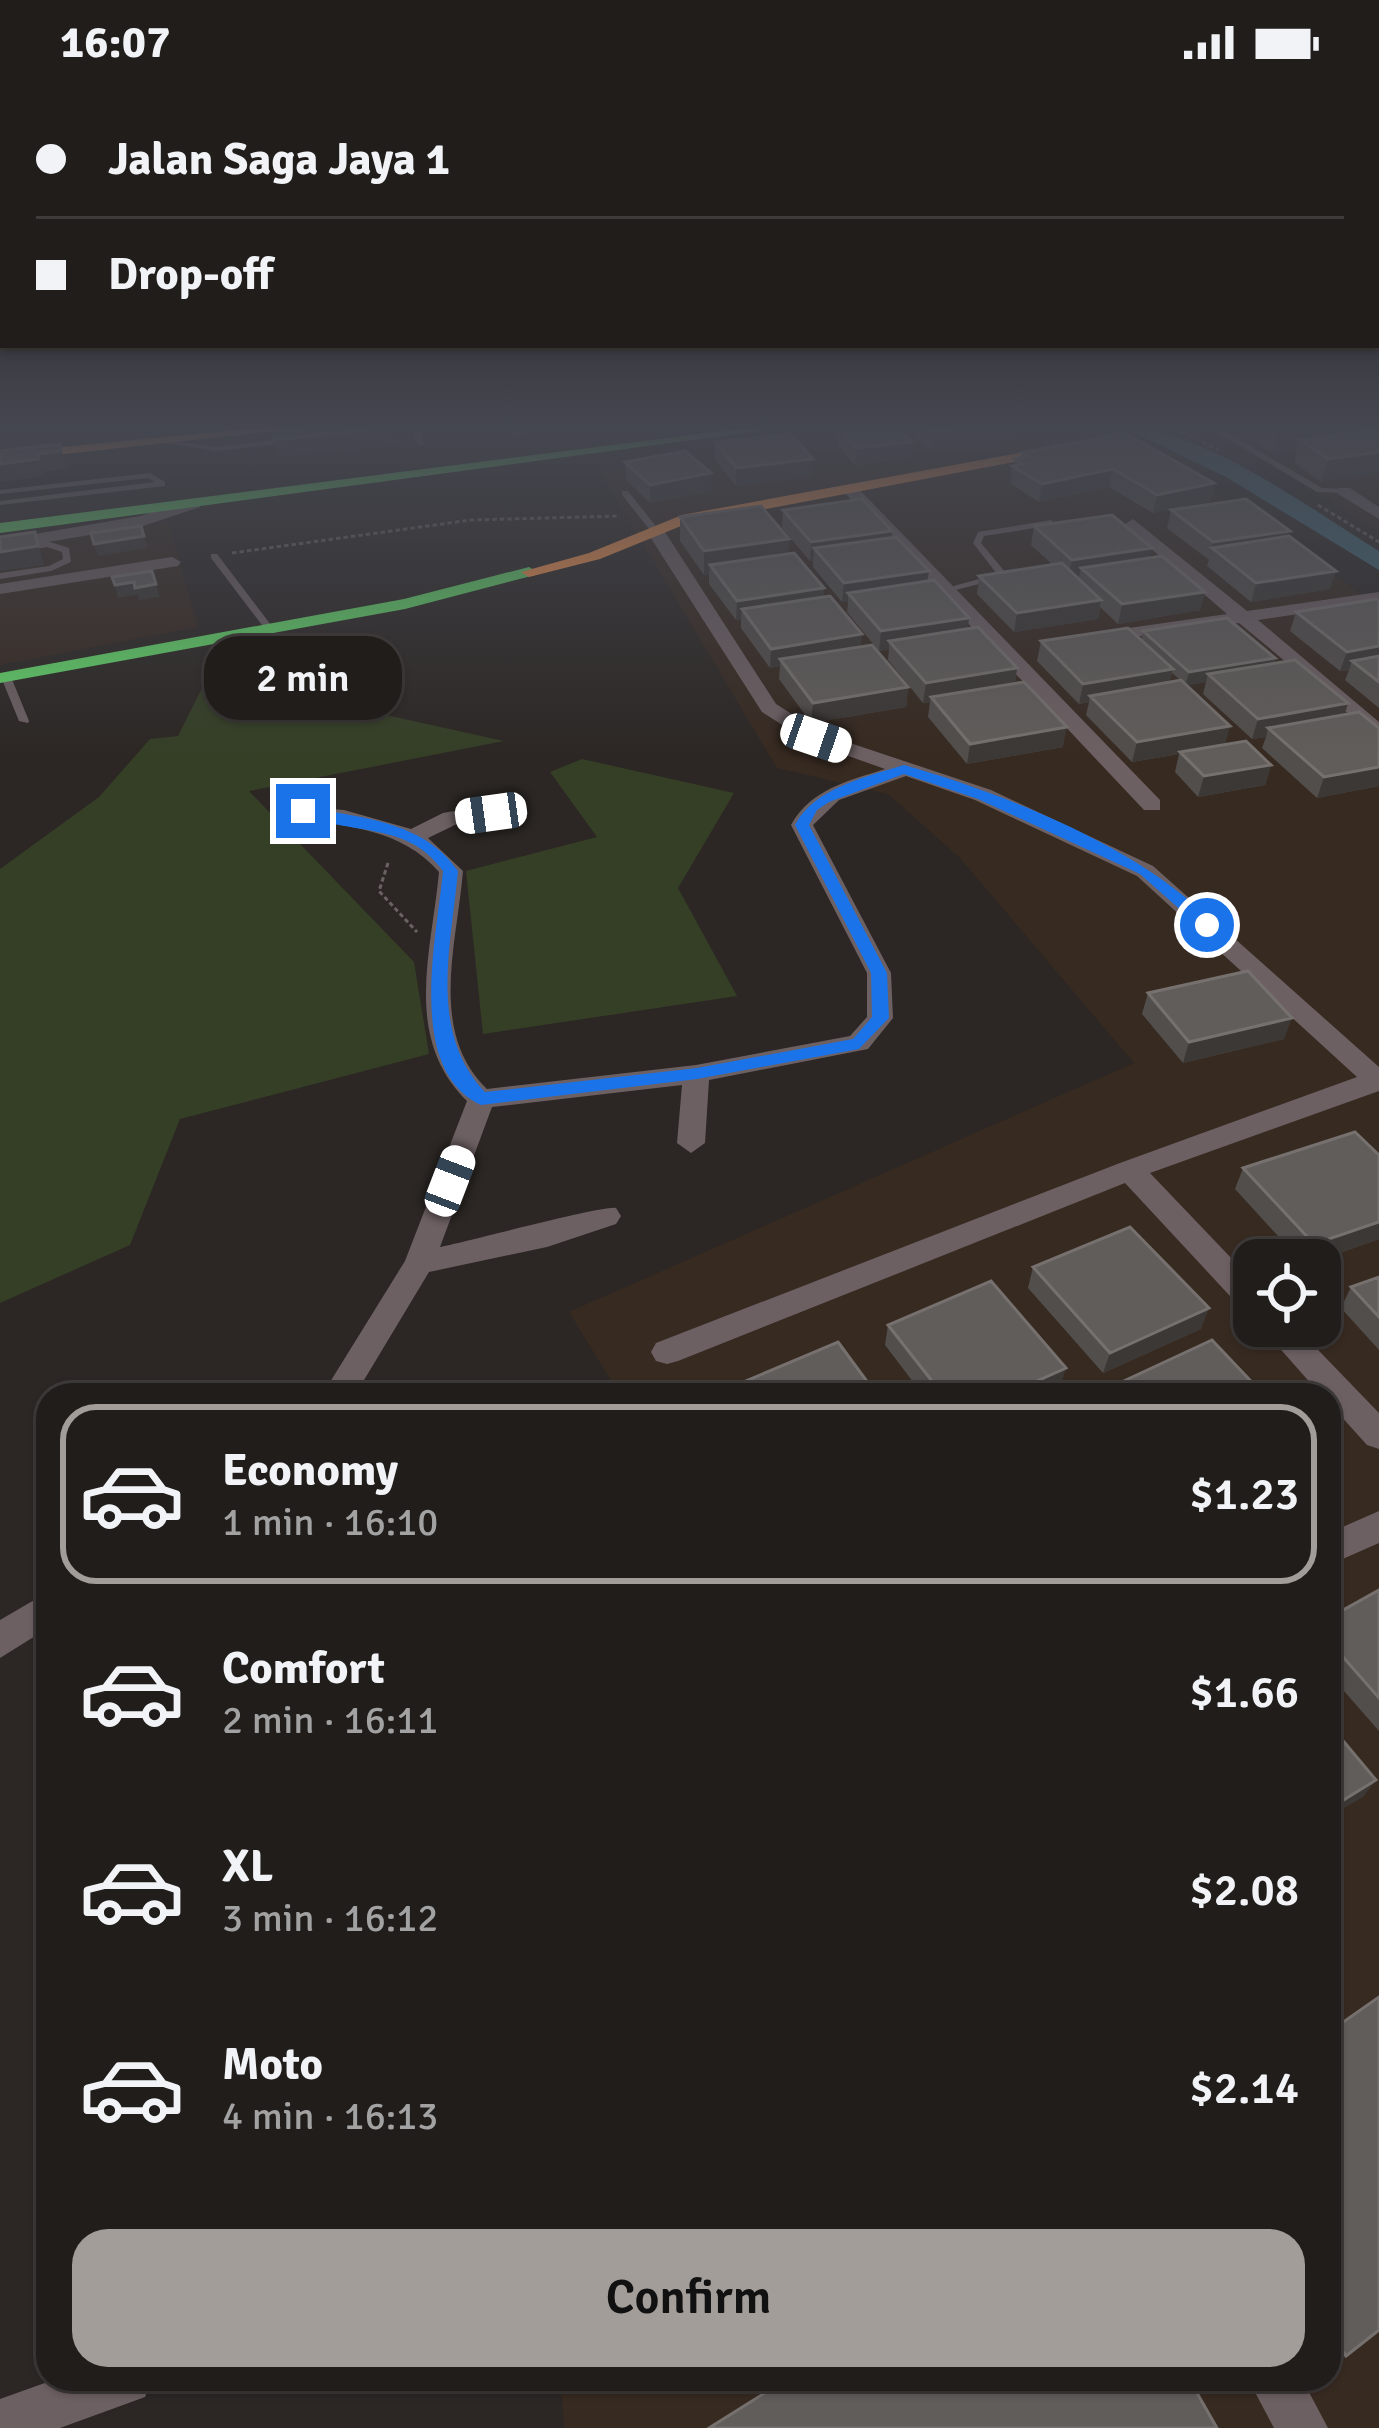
<!DOCTYPE html>
<html lang="en">
<head>
<meta charset="utf-8">
<style>
	:root { --surface:#211d1b; --page:#292624; --text:#f1f3f6; --muted:#a2a2a3; --line:#3e3b3a; --accent:#a29d99 }
	body { margin:0; font-family:Signika,sans-serif; background:var(--page); color:var(--text); height:100vh; display:flex; flex-direction:column; font-size:45px; white-space:nowrap }
	* { box-sizing:border-box; margin:0 }
	p { font-size:39px; color:var(--muted) }
	.icon { flex:none; width:66px; height:66px; fill:none; stroke:currentColor; stroke-width:2; stroke-linecap:round; stroke-linejoin:round }
	.map { position:relative; flex:1; overflow:hidden }
	.drawer { position:absolute; left:36px; top:1299px; width:1305px; height:1008px; display:flex; flex-direction:column; background:var(--surface); border-radius:36px; box-shadow:0 3px 9px #0004,0 0 0 3px var(--line) }
	.drawer>* { flex:none }
	.banner { position:absolute; left:0px; top:0px; width:1380px; height:264px; box-shadow:0 3px 9px #0004,0 0 0 3px var(--line); display:grid; align-content:center; height:264px; padding:0 36px; background:var(--surface) }
	.controls { position:absolute; left:1233px; top:1155px; display:grid; gap:24px }
	.controls a { display:grid; place-items:center; width:108px; height:108px; border-radius:24px; background:var(--surface); box-shadow:0 3px 9px #0004,0 0 0 3px var(--line); font-size:60px }
	.end { position:absolute; width:54px; height:54px; margin:-27px; border:15px solid #1a73e8; background:#fff; box-shadow:0 0 0 6px #fff }
	.from { border-radius:50% }
	.bubble { position:absolute; height:84px; border-radius:36px; background:var(--surface); box-shadow:0 3px 9px #0004,0 0 0 3px var(--line); font-size:39px; font-weight:600; line-height:84px; text-align:center }
	.car { position:absolute; width:36px; height:72px; margin:-36px -18px; border-radius:15px; box-shadow:0 0 9px 3px #0007; background:linear-gradient(#fff 24%,#345 0 40%,#fff 0 76%,#345 0 86%,#fff 0) }
	.banner b { display:flex; align-items:center; gap:42px; height:114px; font-size:45px }
	.banner b+b { border-top:3px solid var(--line) }
	.banner i { width:30px; height:30px; background:var(--text) }
	ul { padding:21px 0 0; list-style:none }
	li { display:flex; align-items:center; gap:36px; height:180px; margin:0 24px 18px; padding:0 12px; border:6px solid transparent; border-radius:36px }
	li div { flex:1 }
	li b { display:block; font-size:45px }
	li em { font-style:normal; font-weight:600 }
	li.on { border-color:var(--accent) }
	li>.icon { width:108px; height:108px; stroke-width:1.5 }
	.action { display:flex; gap:24px; margin-top:auto; padding:24px 36px }
	.action a { flex:1; height:138px; border-radius:36px; background:var(--accent); color:#111; font-size:48px; font-weight:600; line-height:138px; text-align:center }
	.status { display:flex; justify-content:space-between; align-items:center; height:84px; padding:0 60px; background:var(--surface); direction:ltr }
	.status svg { height:33px; fill:currentColor }
	.map>svg:first-child { display:block }
	.built { fill:#372a21; fill-rule:evenodd }
	.green { fill:#353f26 }
	.lines { fill:none; stroke-linecap:round; stroke-linejoin:round }
	.river { fill:#406877; fill-rule:evenodd }
	.path { stroke:#6c6264; stroke-width:3; stroke-dasharray:4.5 3; stroke-linecap:butt }
	.lane { fill:#6d6063; fill-rule:evenodd }
	.street { fill:#6d6063; fill-rule:evenodd }
	.fast { fill:#63d668; fill-rule:evenodd }
	.slow { fill:#ff974d; fill-rule:evenodd }
	.wall { fill:#524e4b; fill-rule:evenodd }
	.shaded-wall { fill:#3c3835 }
	.building { fill:#615d5a; stroke:#76716e; stroke-width:3 }
	.route { fill:#1a73e8 }
</style>
</head>
<body>
<div class="status"><b>16:07</b><svg viewBox="0 0 49 12"><path d="M0 12V9h3v3zM5 12V6h3v6zM10 12V3h3v9zM15 12V0h3v12zM26 1h20v11H26zM47 4h2v5h-2z"/></svg></div>
<div class="map">
<svg width="1379" height="2344" viewBox="0 0 1379 2344">
	<rect width="100%" height="100%" fill="#2c2724"/>
	<path class="built" d="M 936,345 L 1083,345 L 1127,360 L 1258,433 L 1379,524 L 1379,2344 L 564,2344 L 561,2295 L 1329,2295 L 1329,1311 L 620,1311 L 569,1228 L 1134,979 L 960,774 L 888,710 L 777,684 L 599,386 ZM 1254,1176 L 1320,1176 L 1320,1242 L 1254,1242 Z
		M 1206,345 L 1379,345 L 1379,449 L 1330,416 Z
		M 168,438 L 198,543 L 0,581 L 0,464 Z"/>
	<path class="green" d="M 208,592 L 504,657 L 249,707 L 414,878 L 429,970 L 180,1035 L 130,1161 L 0,1219 L 0,785 L 99,713 L 150,655 L 178,652 Z
		M 582,675 L 734,709 L 678,804 L 737,912 L 483,950 L 466,787 L 597,753 L 550,688 Z"/>
	<g class="lines">
		<path class="river" d="M 1127,345 C 1200,342 1315,428 1379,467 L 1379,486 L 1226,393 Z"/>
		<path class="path" d="M 1175,345 L 1219,366
			M 1318,421 L 1379,458
			M 232,469 L 471,436 L 620,432
			M 388,779 L 379,807 L 417,848"/>
		<path class="lane" d="M 411,345 L 419,345 L 424,361 L 418,361 Z
			M 505,345 L 559,345 L 513,351 Z
			M 1212,345 L 1221,345 L 1322,404 L 1344,405 L 1348,407 L 1344,409 L 1317,408 Z
			M 292,354 L 295,358 L 216,367 L 169,359 L 173,357 L 216,363 Z
			M 150,389 L 165,398 L 165,402 L 0,421 L 0,417 L 155,398 L 148,394 L 0,410 L 0,406 Z
			M 622,407 L 628,407 L 659,446 L 659,450 L 653,450 L 622,411 Z
			M 1051,436 L 1055,439 L 1054,441 L 984,452 L 981,459 L 1006,489 L 1006,493 L 948,508 L 943,505 L 997,490 L 973,459 L 978,448 Z
			M 47,457 L 69,464 L 71,478 L 51,487 L 0,495 L 0,489 L 49,482 L 63,475 L 62,468 L 47,463 L 0,471 L 0,465 Z
			M 211,470 L 217,470 L 271,541 L 271,545 L 265,545 L 211,474 Z
			M 6,590 L 11,593 L 29,637 L 28,639 L 19,637 L 1,593 Z"/>
		<path class="street" d="M 843,401 L 855,401 L 1160,716 L 1160,726 L 1144,726 L 843,407 Z
			M 1338,404 L 1350,404 L 1379,423 L 1379,435 L 1338,410 Z
			M 194,414 L 200,415 L 200,423 L 143,442 L 0,466 L 0,456 L 140,432 Z
			M 1133,435 L 1247,527 L 1379,508 L 1379,518 L 1258,536 L 1379,638 L 1379,655 L 1239,539 L 1087,559 L 1084,555 L 1094,549 L 1227,530 L 1127,444 L 1125,440 Z
			M 656,443 L 665,448 L 776,620 L 823,650 L 991,706 L 1153,782 L 1379,983 L 1379,1007 L 1150,1089 L 1254,1198 L 1254,1230 L 1243,1226 L 1125,1099 L 678,1277 L 667,1280 L 656,1277 L 651,1268 L 656,1259 L 1120,1079 L 1357,993 L 1137,792 L 975,716 L 906,692 L 839,716 L 813,741 L 891,889 L 893,934 L 868,965 L 709,996 L 705,1059 L 691,1069 L 677,1059 L 682,1001 L 492,1023 L 440,1163 C 465,1158 605,1121 616,1124 L 621,1132 L 616,1140 L 547,1163 L 429,1188 L 355,1311 L 322,1311 L 405,1177 L 467,1017 C 402,953 432,867 439,788 C 401,744 348,744 295,732 L 295,722 L 344,726 L 411,745 L 443,729 L 508,717 L 519,724 L 516,729 L 457,740 L 428,754 L 463,787 C 457,860 428,948 487,1005 L 696,981 L 850,952 L 867,933 L 867,889 L 791,741 C 811,705 848,697 885,685 L 809,658 L 762,628 L 647,448 Z
			M 172,473 L 181,478 L 178,482 L 0,510 L 0,500 Z
			M 1260,1242 L 1295,1242 L 1379,1329 L 1379,1365 L 1367,1361 L 1329,1319 L 1329,1311 L 1321,1311 Z
			M 1379,1427 L 1379,1459 L 1329,1481 L 1329,1449 Z
			M 48,1508 L 48,1544 L 0,1574 L 0,1536 Z
			M 56,2295 L 152,2295 L 145,2313 L 60,2344 L 0,2344 L 0,2315 Z
			M 1248,2295 L 1302,2295 L 1328,2344 L 1274,2344 Z"/>
		<path class="fast" d="M 738,345 L 774,345 L 0,449 L 0,439 Z
			M 529,483 L 537,488 L 535,491 L 405,525 L 0,599 L 0,589 L 404,515 Z"/>
		<path class="slow" d="M 248,345 L 293,345 L 0,377 L 0,369 Z
			M 1020,369 L 1025,370 L 1025,376 L 686,440 L 600,475 L 529,493 L 521,488 L 589,469 L 682,431 Z"/>
	</g>
	<path class="wall" d="M 838,345 L 910,375 L 855,381 L 837,361 Z
		M 916,345 L 1012,345 L 1010,356 L 931,366 L 915,352 Z
		M 1239,345 L 1379,345 L 1321,398 L 1294,379 L 1297,366 L 1272,369 Z
		M 715,358 L 812,392 L 736,402 L 715,376 Z
		M 1022,369 L 1214,399 L 1210,417 L 1153,429 L 1109,403 L 1039,418 L 1010,399 L 1012,382 L 1014,381 L 1015,375 L 1022,374 Z
		M 625,378 L 711,389 L 711,407 L 650,419 L 626,396 Z
		M 783,426 L 892,447 L 892,453 L 929,487 L 927,497 L 968,545 L 1017,584 L 1015,599 L 1063,663 L 967,680 L 928,633 L 930,618 L 923,619 L 888,576 L 889,565 L 879,567 L 847,528 L 848,518 L 842,518 L 813,483 L 813,476 L 810,477 L 782,444 Z
		M 1171,426 L 1288,452 L 1330,505 L 1251,518 L 1207,482 L 1209,476 L 1167,444 Z
		M 680,433 L 789,455 L 788,470 L 824,504 L 823,513 L 861,563 L 908,603 L 906,623 L 811,639 L 779,595 L 780,582 L 770,584 L 741,544 L 741,536 L 736,536 L 709,500 L 709,490 L 704,491 L 680,457 Z
		M 1034,442 L 1150,474 L 1205,508 L 1200,526 L 1118,540 L 1100,523 L 1098,535 L 1014,548 L 977,510 L 979,492 L 1053,481 L 1031,461 Z
		M 1379,516 L 1379,624 L 1345,596 L 1349,586 L 1340,587 L 1290,547 L 1296,528 Z
		M 1143,547 L 1275,574 L 1274,579 L 1348,619 L 1345,630 L 1379,644 L 1379,702 L 1317,714 L 1262,664 L 1266,653 L 1252,655 L 1203,610 L 1206,598 L 1186,601 L 1225,660 L 1271,681 L 1265,701 L 1198,713 L 1175,688 L 1179,670 L 1132,678 L 1086,631 L 1089,618 L 1079,620 L 1037,577 L 1041,557 L 1141,556 ZM 1172,589 L 1180,596 L 1169,598 Z
		M 1148,909 L 1284,955 L 1183,979 L 1142,930 Z
		M 1379,1071 L 1379,1155 L 1320,1176 L 1300,1176 L 1235,1105 L 1243,1084 Z
		M 1033,1183 L 1201,1245 L 1103,1289 L 1028,1204 Z
		M 1379,1193 L 1379,1266 L 1341,1224 L 1351,1203 Z
		M 888,1241 L 1060,1304 L 1046,1311 L 923,1311 L 885,1261 Z
		M 1379,1506 L 1379,1647 L 1329,1590 L 1329,1534 Z
		M 1329,1948 L 1346,2272 L 1330,2279 L 1329,2278 Z"/>
	<path class="shaded-wall" d="M 384,345 L 395,345 L 397,361 L 277,373 L 274,356 Z
		M 967,345 L 1012,345 L 1010,356 L 931,366 L 932,349 Z
		M 1293,345 L 1379,345 L 1379,356 L 1300,356 L 1297,366 L 1272,369 L 1278,346 Z
		M 912,358 L 910,375 L 855,381 L 857,364 Z
		M 60,360 L 66,385 L 43,388 L 44,393 L 0,398 L 0,380 L 38,370 Z
		M 1379,368 L 1379,390 L 1321,398 L 1328,375 Z
		M 813,375 L 812,392 L 736,402 L 736,384 Z
		M 1113,385 L 1109,403 L 1039,418 L 1042,400 Z
		M 711,389 L 711,407 L 650,419 L 650,401 Z
		M 1214,399 L 1210,417 L 1153,429 L 1157,411 Z
		M 892,447 L 891,465 L 814,464 L 813,476 L 810,477 L 811,458 Z
		M 1290,447 L 1284,465 L 1212,464 L 1208,477 L 1213,458 Z
		M 35,448 L 44,481 L 0,487 L 0,468 Z
		M 144,452 L 148,464 L 98,472 L 94,460 Z
		M 789,455 L 787,479 L 710,481 L 709,490 L 704,491 L 704,467 Z
		M 1152,464 L 1148,483 L 1081,484 L 1079,493 L 1068,495 L 1072,476 Z
		M 929,487 L 926,506 L 848,509 L 848,518 L 842,518 L 844,499 Z
		M 1336,487 L 1330,505 L 1251,518 L 1256,499 Z
		M 134,498 L 137,511 L 118,514 L 115,501 Z
		M 156,500 L 160,513 L 139,516 L 135,504 Z
		M 824,504 L 823,523 L 742,525 L 741,536 L 736,536 L 737,517 Z
		M 1205,508 L 1200,526 L 1118,540 L 1122,520 Z
		M 1101,516 L 1098,535 L 1014,548 L 1017,529 Z
		M 969,534 L 967,553 L 889,557 L 889,565 L 879,567 L 881,547 Z
		M 862,550 L 860,570 L 780,575 L 780,582 L 770,584 L 771,565 Z
		M 1379,562 L 1379,581 L 1352,577 L 1349,586 L 1340,587 L 1347,568 Z
		M 1275,574 L 1271,587 L 1208,590 L 1206,598 L 1185,602 L 1189,588 Z
		M 1017,584 L 1014,604 L 931,613 L 930,618 L 923,619 L 926,599 Z
		M 1173,585 L 1168,604 L 1090,612 L 1089,618 L 1079,620 L 1083,600 Z
		M 908,603 L 906,623 L 811,639 L 813,619 Z
		M 1348,619 L 1342,639 L 1268,644 L 1266,653 L 1252,655 L 1258,635 Z
		M 1230,642 L 1225,662 L 1132,678 L 1137,658 Z
		M 1067,643 L 1063,663 L 967,680 L 970,660 Z
		M 1271,681 L 1265,701 L 1198,713 L 1204,692 Z
		M 1379,683 L 1379,702 L 1317,714 L 1324,693 Z
		M 1292,934 L 1284,955 L 1183,979 L 1189,958 Z
		M 1379,1138 L 1379,1155 L 1320,1176 L 1307,1176 L 1314,1160 Z
		M 1209,1224 L 1201,1245 L 1103,1289 L 1110,1269 Z
		M 1066,1284 L 1060,1304 L 1046,1311 L 1006,1311 Z
		M 1376,1696 L 1363,1713 L 1329,1733 L 1329,1725 Z"/>
	<path class="building" d="M 318,345 L 384,345 L 274,356 L 272,349 Z
		M 839,345 L 899,345 L 912,358 L 857,364 Z
		M 928,345 L 967,345 L 932,349 Z
		M 1379,346 L 1379,368 L 1328,375 L 1300,356 Z
		M 1125,349 L 1214,399 L 1157,411 L 1113,385 L 1042,400 L 1012,382 L 1023,380 L 1015,375 L 1028,372 L 1022,369 Z
		M 791,350 L 813,375 L 736,384 L 715,358 Z
		M 60,360 L 61,367 L 38,370 L 38,375 L 0,380 L 0,367 Z
		M 685,367 L 711,389 L 650,401 L 625,378 Z
		M 862,415 L 892,447 L 811,458 L 783,426 Z
		M 1246,415 L 1290,447 L 1213,458 L 1171,426 Z
		M 761,422 L 789,455 L 704,467 L 680,433 Z
		M 1112,431 L 1152,464 L 1072,476 L 1034,442 Z
		M 141,442 L 144,452 L 94,460 L 91,449 Z
		M 35,448 L 38,462 L 0,468 L 0,453 Z
		M 1289,452 L 1336,487 L 1256,499 L 1212,464 Z
		M 896,453 L 929,487 L 844,499 L 814,464 Z
		M 794,469 L 824,504 L 737,517 L 710,481 Z
		M 1162,472 L 1205,508 L 1122,520 L 1081,484 Z
		M 1062,479 L 1101,516 L 1017,529 L 979,492 Z
		M 152,487 L 156,500 L 135,504 L 134,498 L 115,501 L 112,493 Z
		M 934,496 L 969,534 L 881,547 L 848,509 Z
		M 830,512 L 862,550 L 771,565 L 742,525 Z
		M 1377,515 L 1379,516 L 1379,562 L 1347,568 L 1296,528 Z
		M 1227,534 L 1275,574 L 1189,588 L 1143,547 Z
		M 978,543 L 1017,584 L 926,599 L 889,557 Z
		M 1128,544 L 1173,585 L 1083,600 L 1041,557 Z
		M 872,561 L 908,603 L 813,619 L 780,575 Z
		M 1379,572 L 1379,598 L 1352,577 Z
		M 1295,576 L 1348,619 L 1258,635 L 1208,590 Z
		M 1181,596 L 1230,642 L 1137,658 L 1090,612 Z
		M 1024,598 L 1067,643 L 970,660 L 931,613 Z
		M 1359,628 L 1379,644 L 1379,683 L 1324,693 L 1268,644 Z
		M 1246,657 L 1271,681 L 1204,692 L 1180,668 Z
		M 1248,887 L 1292,934 L 1189,958 L 1148,909 Z
		M 1355,1048 L 1379,1071 L 1379,1138 L 1314,1160 L 1243,1084 Z
		M 1130,1143 L 1209,1224 L 1110,1269 L 1033,1183 Z
		M 1379,1193 L 1379,1233 L 1351,1203 Z
		M 991,1197 L 1066,1284 L 1006,1311 L 943,1311 L 888,1241 Z
		M 1212,1256 L 1264,1311 L 1118,1311 L 1111,1303 Z
		M 838,1258 L 877,1311 L 731,1311 L 727,1305 Z
		M 1379,1506 L 1379,1614 L 1329,1557 L 1329,1534 Z
		M 1329,1640 L 1376,1696 L 1329,1725 Z
		M 1379,1913 L 1379,2246 L 1346,2272 L 1329,2246 L 1329,1948 Z
		M 787,2295 L 1189,2295 L 1217,2344 L 709,2344 Z"/>
	<linearGradient id="sky" x2="0" y2="1"><stop stop-color="#181514"/><stop offset="0.51" stop-color="#454750"/><stop offset="1" stop-color="#454750" stop-opacity="0"/></linearGradient>
	<rect width="1379" height="673" fill="url(#sky)"/>
	<path class="route" d="M 904,681 C 1003,709 1145,765 1215,841 L 1201,844 L 1140,790 L 978,715 L 904,690 L 829,718 L 817,726 L 809,741 L 887,889 L 889,934 L 859,965 L 697,995 L 481,1021 C 405,986 437,853 443,787 C 406,734 342,753 296,727 L 303,723 C 359,733 424,737 458,787 C 451,863 428,948 485,1008 L 697,984 L 853,955 L 872,933 L 871,889 L 795,741 C 814,704 866,693 904,681 Z"/>
</svg>
<div class="controls">
<a><svg class="icon" aria-label="locate" viewBox="0 0 24 24"><circle cx="12" cy="12" r="6"/><path d="M12 2v4M12 18v4M2 12h4M18 12h4"/></svg></a>
</div>
<i class="end from" style="left:1207px;top:841px"></i>
<i class="end" style="left:303px;top:727px"></i>
<div class="bubble" style="left:204px;top:552px;width:198px">2 min</div>
<i class="car" style="left:816px;top:654px;rotate:109deg"></i>
<i class="car" style="left:491px;top:729px;rotate:262deg"></i>
<i class="car" style="left:450px;top:1097px;rotate:21deg"></i>
<div class="banner">
<b><i class="from"></i>Jalan Saga Jaya 1</b>
<b><i></i>Drop-off</b>
</div>
<section class="drawer">
<ul>
<li class="on"><svg class="icon" aria-label="car" viewBox="0 0 24 24"><path d="M5 17H2v-5l4-1 3-4h7l3 4 3 1v5h-3M9 17h6M6 11h13"/><circle cx="7" cy="17" r="2"/><circle cx="17" cy="17" r="2"/></svg><div><b>Economy</b><p>1 min · 16:10</p></div><em>$1.23</em></li>
<li><svg class="icon" aria-label="car" viewBox="0 0 24 24"><path d="M5 17H2v-5l4-1 3-4h7l3 4 3 1v5h-3M9 17h6M6 11h13"/><circle cx="7" cy="17" r="2"/><circle cx="17" cy="17" r="2"/></svg><div><b>Comfort</b><p>2 min · 16:11</p></div><em>$1.66</em></li>
<li><svg class="icon" aria-label="car" viewBox="0 0 24 24"><path d="M5 17H2v-5l4-1 3-4h7l3 4 3 1v5h-3M9 17h6M6 11h13"/><circle cx="7" cy="17" r="2"/><circle cx="17" cy="17" r="2"/></svg><div><b>XL</b><p>3 min · 16:12</p></div><em>$2.08</em></li>
<li><svg class="icon" aria-label="car" viewBox="0 0 24 24"><path d="M5 17H2v-5l4-1 3-4h7l3 4 3 1v5h-3M9 17h6M6 11h13"/><circle cx="7" cy="17" r="2"/><circle cx="17" cy="17" r="2"/></svg><div><b>Moto</b><p>4 min · 16:13</p></div><em>$2.14</em></li>
</ul>
<div class="action"><a>Confirm</a></div>
</section>
</div>
</body>
</html>
